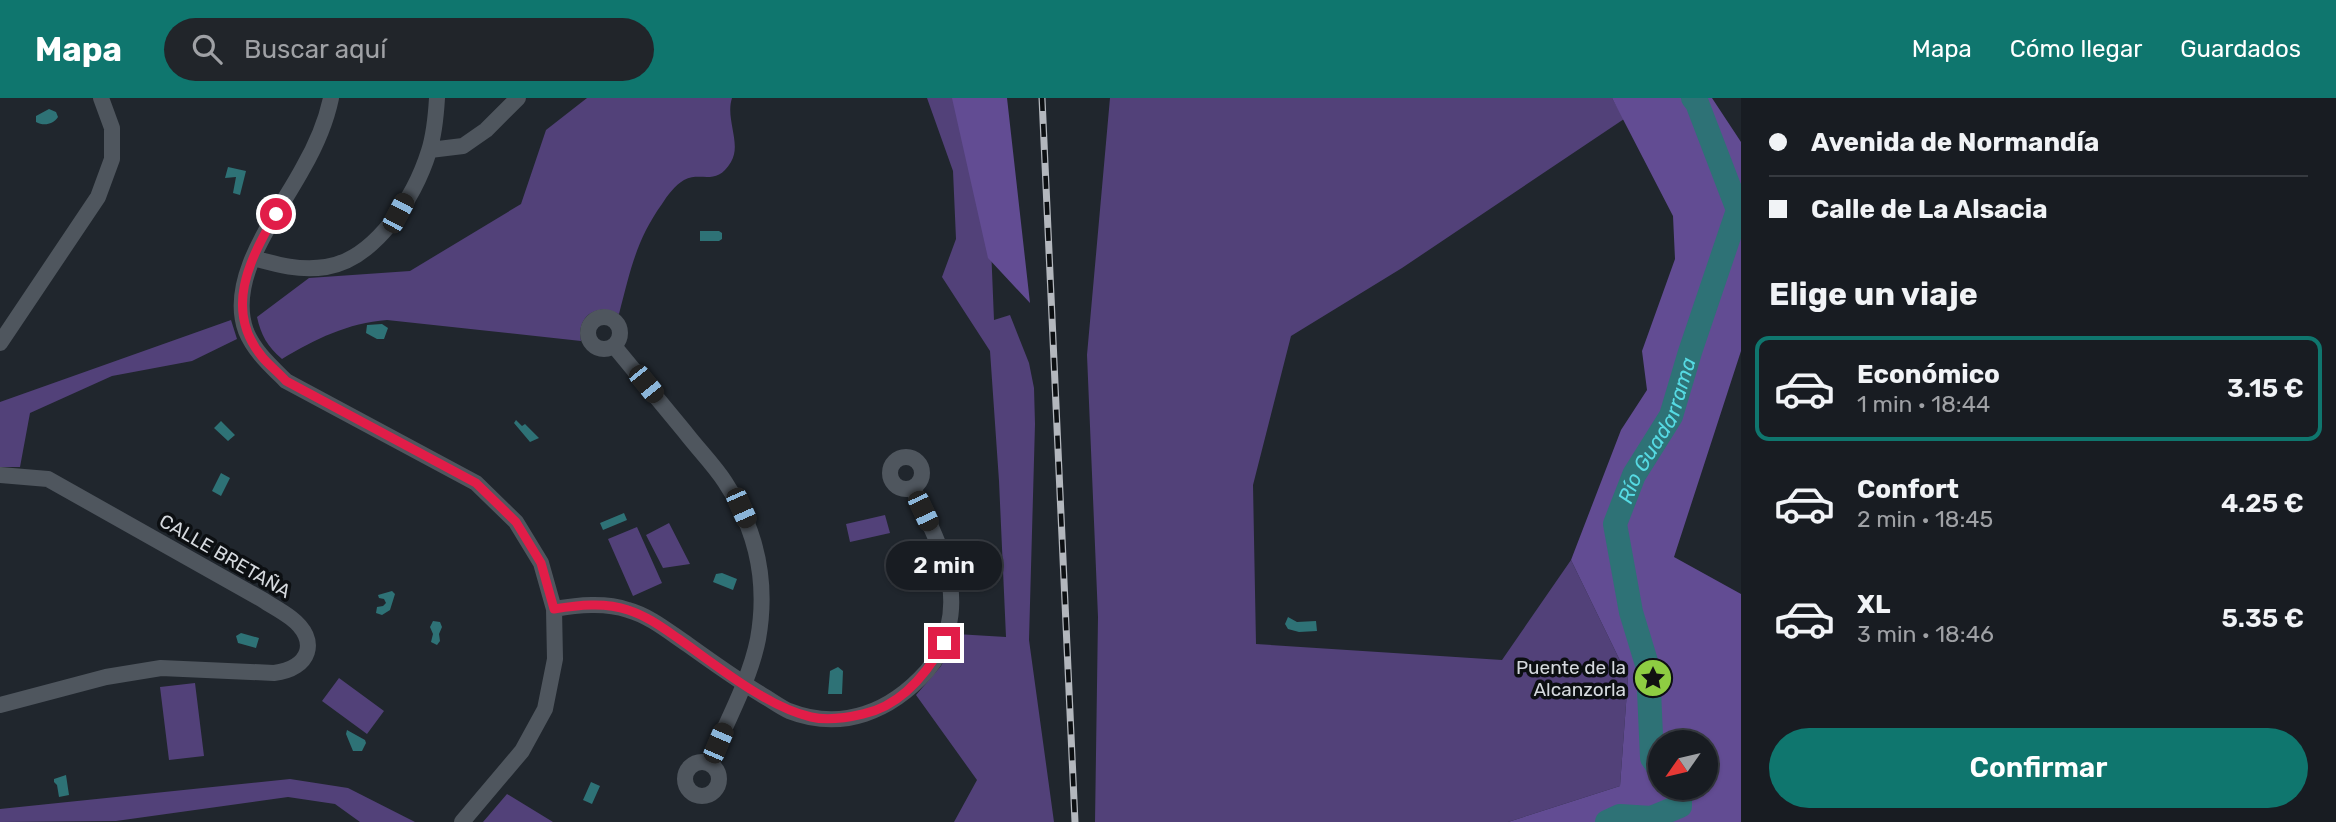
<!DOCTYPE html>
<html lang="es">
<head>
<meta charset="utf-8">
<style>
	:root { --surface:#181c22; --page:#21252a; --text:#f1f3f6; --muted:#9fa1a5; --line:#363a40; --accent:#0f766e }
	body { margin:0; font-family:Rubik,sans-serif; background:var(--page); color:var(--text); height:100vh; display:flex; flex-direction:column; font-size:26px; white-space:nowrap }
	* { box-sizing:border-box; margin:0 }
	p { font-size:23px; color:var(--muted) }
	.icon { flex:none; width:38px; height:38px; fill:none; stroke:currentColor; stroke-width:2; stroke-linecap:round; stroke-linejoin:round }
	.map { position:relative; flex:1; overflow:hidden }
	.drawer { display:flex; flex-direction:column; background:var(--surface); width:595px }
	.drawer>* { flex:none }
	.banner { display:grid; align-content:center; height:154px; padding:0 28px; background:var(--surface) }
	.needle { width:46px; rotate:236deg }
	.controls { position:absolute; left:1648px; top:632px; display:grid; gap:14px }
	.controls a { display:grid; place-items:center; width:70px; height:70px; border-radius:50%; background:var(--surface); box-shadow:0 2px 5px #0004,0 0 0 2px var(--line); font-size:35px }
	.end { position:absolute; width:32px; height:32px; margin:-16px; border:9px solid #e11d48; background:#fff; box-shadow:0 0 0 4px #fff }
	.from { border-radius:50% }
	.bubble { position:absolute; height:49px; border-radius:24px; background:var(--surface); box-shadow:0 2px 5px #0004,0 0 0 2px var(--line); font-size:23px; font-weight:600; line-height:49px; text-align:center }
	.car { position:absolute; width:21px; height:42px; margin:-21px -10px; border-radius:9px; box-shadow:0 0 5px 2px #0007; background:linear-gradient(#222 24%,#8ab4d8 0 40%,#222 0 76%,#8ab4d8 0 86%,#222 0) }
	.banner b { display:flex; align-items:center; gap:24px; height:66px; font-size:26px }
	.banner b+b { border-top:2px solid var(--line) }
	.banner i { width:18px; height:18px; background:var(--text) }
	ul { padding:0; list-style:none }
	li { display:flex; align-items:center; gap:21px; height:105px; margin:0 14px 10px; padding:0 14px; border:4px solid transparent; border-radius:14px }
	li div { flex:1 }
	li b { display:block; font-size:26px }
	li em { font-style:normal; font-weight:600 }
	li.on { border-color:var(--accent) }
	li>.icon { width:63px; height:63px; stroke-width:1.5 }
	h2 { padding:0 28px; font-size:32px; line-height:84px }
	.primary-button { display:flex; gap:14px; margin-top:auto; padding:14px 28px }
	.primary-button a { flex:1; height:80px; border-radius:42px; background:var(--accent); color:#fff; font-size:28px; font-weight:600; line-height:80px; text-align:center }
	header { display:flex; align-items:center; gap:42px; box-sizing:border-box; height:98px; padding:0 35px; background:var(--accent); color:#fff }
	header strong { font-size:33px }
	nav { display:flex; gap:38px; margin-inline-start:auto; font-size:24px }
	.search { width:490px; height:63px; background:var(--page); display:flex; align-items:center; gap:18px; box-sizing:border-box; padding:0 24px; border-radius:38px; color:var(--muted); font-size:26px }
	main { display:flex; flex:1; min-height:0 }
	.map>svg:first-child { display:block }
	.green { fill:#524179 }
	.forest { fill:#624c93; fill-rule:evenodd }
	.water { fill:#2e7276 }
	.lines { fill:none; stroke-linecap:round; stroke-linejoin:round }
	.river { stroke:#2e7276; stroke-width:24 }
	.street { stroke:#4f565e; stroke-width:16 }
	.rail-casing { stroke:#b3b7bd; stroke-width:7 }
	.rail { stroke:#0c0f12; stroke-width:4.5; stroke-dasharray:13; stroke-linecap:butt }
	.route { stroke:#e11d48; stroke-width:9 }
	.labels { text-anchor:middle; dominant-baseline:central; stroke-width:7; stroke-linejoin:round; paint-order:stroke }
	.street-label { font-size:19px; fill:#d5d9de; stroke:#0c0f12 }
	.poi-label { font-size:19px; fill:#d5d9de; stroke:#0c0f12; text-anchor:end }
	.water-label { font-size:21px; font-style:italic; fill:#56dae3; stroke:#0c0f12 }
</style>
</head>
<body>
<header>
<strong>Mapa</strong>
<div class="search"><svg class="icon" aria-label="search" viewBox="0 0 24 24"><circle cx="10" cy="10" r="6"/><path d="M15 15l6 6"/></svg>Buscar aquí</div>
<nav><a>Mapa</a><a>Cómo llegar</a><a>Guardados</a></nav>
</header>
<main>
<div class="map">
<svg width="1741" height="724" viewBox="0 0 1741 724">
	<rect width="100%" height="100%" fill="#20262d"/>
	<path class="green" d="M 587,0 L 732,0 C 725,21 742,46 731,64 C 716,89 702,73 684,82 C 675,87 667,98 662,106 C 636,142 630,174 619,216 C 597,204 576,218 581,243 L 387,222 C 348,225 315,241 282,261 C 267,248 261,237 257,219 L 309,180 L 410,173 L 521,106 L 546,32 Z
		M 927,0 L 963,0 L 990,124 L 994,222 L 1010,217 L 1029,265 L 1034,290 L 1035,326 L 1029,542 L 1054,724 L 954,724 L 977,682 L 916,597 L 941,568 L 956,536 L 1006,539 L 999,383 L 990,253 L 942,179 L 956,141 L 953,73 Z
		M 1110,0 L 1612,0 L 1624,21 L 1402,170 L 1291,238 L 1253,387 L 1256,546 L 1502,562 L 1571,462 L 1628,579 L 1620,688 L 1508,724 L 1095,724 L 1098,519 L 1087,257 Z
		M 231,222 L 237,241 L 192,263 L 112,278 L 30,315 L 20,369 L 0,369 L 0,304 Z
		M 885,417 L 890,435 L 850,444 L 846,426 Z
		M 669,425 L 690,466 L 663,470 L 646,437 Z
		M 637,429 L 662,485 L 633,498 L 608,441 Z
		M 339,580 L 384,613 L 367,636 L 322,603 Z
		M 195,585 L 204,658 L 169,662 L 160,589 Z
		M 290,681 L 348,690 L 415,724 L 360,724 L 335,706 L 288,699 L 116,723 L 0,724 L 0,711 Z
		M 507,696 L 553,724 L 483,724 Z"/>
	<path class="forest" d="M 952,0 L 1007,0 L 1030,205 L 988,160 Z
		M 1612,0 L 1712,0 L 1741,44 L 1741,253 L 1674,459 L 1741,496 L 1741,724 L 1508,724 L 1620,688 L 1628,579 L 1571,462 L 1621,332 L 1647,292 L 1642,253 L 1675,161 L 1673,118 ZM 1661,644 L 1706,644 L 1706,690 L 1661,690 Z"/>
	<path class="water" d="M 49,11 L 56,14 L 58,19 C 53,27 43,28 36,24 L 36,18 Z
		M 228,69 L 246,73 L 240,97 L 233,95 L 236,79 L 225,80 Z
		M 700,133 L 719,133 L 722,135 L 722,141 L 719,143 L 700,143 Z
		M 382,226 L 388,230 L 384,241 L 377,241 L 366,235 L 367,227 Z
		M 516,322 L 522,328 L 525,326 L 539,340 L 530,344 L 514,325 Z
		M 221,323 L 235,337 L 228,343 L 214,330 Z
		M 221,375 L 230,380 L 221,398 L 212,393 Z
		M 624,415 L 627,422 L 603,432 L 600,425 Z
		M 722,475 L 737,481 L 733,492 L 713,484 L 716,476 Z
		M 392,493 L 395,496 L 390,512 L 382,517 L 376,515 L 377,509 L 383,508 L 386,505 L 384,501 L 379,500 L 378,497 Z
		M 1288,519 L 1297,524 L 1316,523 L 1317,533 L 1299,534 L 1288,531 L 1285,526 Z
		M 433,523 L 440,524 L 442,529 L 439,536 L 440,543 L 437,547 L 431,544 L 433,536 L 430,529 Z
		M 241,535 L 259,540 L 256,550 L 238,545 L 236,538 Z
		M 838,569 L 843,573 L 842,596 L 828,596 L 830,573 Z
		M 347,632 L 365,642 L 366,645 L 362,653 L 353,653 L 346,636 Z
		M 66,677 L 69,697 L 59,699 L 57,687 L 54,684 L 54,681 Z
		M 591,684 L 600,688 L 592,706 L 583,702 Z"/>
	<g class="lines">
		<g class="river">
			<path id="s1" d="M 1661,673 L 1652,660 L 1648,570 L 1631,514 L 1615,426 L 1634,377 L 1671,318 L 1690,254 L 1738,112 L 1697,5 L 1693,0"/>
			<path d="M 1607,724 L 1620,718 L 1651,720 L 1680,708 L 1680,690"/>
		</g>
		<path class="street" d="M 331,0 C 326,24 315,49 303,70 C 279,115 226,179 246,233 C 254,253 271,268 286,283 L 476,385 L 516,424 L 541,465 L 554,511 L 555,561 L 545,611 L 522,653 L 462,724
			M 430,52 L 463,48 L 486,32 L 518,0
			M 253,160 C 278,167 300,173 326,169 C 376,161 415,98 429,53 C 434,37 436,17 437,0
			M588 235a16 16 0 1 1 32 0a16 16 0 1 1-32 0Z
			M 0,245 L 98,99 L 112,61 L 112,30 L 101,0
			M 614,248 C 638,277 662,306 685,334 C 698,351 714,367 725,384 C 757,432 768,485 758,541 C 750,582 725,627 709,665
			M890 375a16 16 0 1 1 32 0a16 16 0 1 1-32 0Z
			M 0,377 L 48,381 L 263,502 C 272,508 282,513 291,520 C 320,542 310,571 274,575 L 161,570 L 106,579 L 0,607
			M 554,511 C 578,507 605,504 628,512 C 650,518 669,534 687,546 C 712,564 736,581 762,597 C 771,602 780,609 789,613 C 843,634 891,613 927,573 C 937,561 944,546 948,530 C 961,480 933,435 913,390
			M685 681a17 17 0 1 1 34 0a17 17 0 1 1-34 0Z"/>
		<g class="rail-casing">
			<path id="rail" d="M 1042,0 L 1075,724"/>
		</g>
		<use href="#rail" class="rail"/>
	</g>
	<g class="lines">
		<path class="route" d="M 276,116 C 249,162 223,213 263,260 C 270,268 279,275 286,283 L 476,385 L 516,424 L 541,465 L 554,511 C 578,507 605,504 628,512 C 647,518 663,530 679,541 C 716,567 767,609 811,619 C 828,623 846,620 863,616 C 901,608 926,577 944,545"/>
	</g>
	<defs>
		<g id="sight-disc" transform="scale(2.0125)"><circle r="9.5" fill="#8ecd42" stroke="#0c0f12"/><path d="M0-6L1.8-2.2L6-1.7L2.9 1.2L3.7 5.4L0 3.3L-3.7 5.4L-2.9 1.2L-6-1.7L-1.8-2.2Z" fill="#111"/></g>
	</defs>
	<g fill-rule="evenodd">
		<use href="#sight-disc" x="1653" y="580"/>
	</g>
	<g class="labels">
		<g class="street-label">
			<text transform="translate(225 458) rotate(30)">CALLE BRETAÑA</text>
		</g>
		<g class="poi-label">
			<text x="1626" y="569">Puente de la<tspan x="1626" dy="22">Alcanzorla</tspan></text>
		</g>
		<g class="water-label">
			<text stroke="none"><textPath href="#s1" startOffset="357">Río Guadarrama</textPath></text>
		</g>
	</g>
</svg>
<div class="controls">
<a><svg class="needle" viewBox="-14 -14 28 28"><path d="M0-13l5 13h-10z" fill="#e53935"/><path d="M0 13l5-13h-10z" fill="#9fa1a5"/></svg></a>
</div>
<i class="end from" style="left:276px;top:116px"></i>
<i class="end" style="left:944px;top:545px"></i>
<div class="bubble" style="left:886px;top:443px;width:116px">2 min</div>
<i class="car" style="left:398px;top:115px;rotate:28deg"></i>
<i class="car" style="left:646px;top:286px;rotate:141deg"></i>
<i class="car" style="left:741px;top:410px;rotate:156deg"></i>
<i class="car" style="left:923px;top:413px;rotate:155deg"></i>
<i class="car" style="left:718px;top:645px;rotate:23deg"></i>
</div>
<section class="drawer">
<div class="banner">
<b><i class="from"></i>Avenida de Normandía</b>
<b><i></i>Calle de La Alsacia</b>
</div>
<h2>Elige un viaje</h2>
<ul>
<li class="on"><svg class="icon" aria-label="car" viewBox="0 0 24 24"><path d="M5 17H2v-5l4-1 3-4h7l3 4 3 1v5h-3M9 17h6M6 11h13"/><circle cx="7" cy="17" r="2"/><circle cx="17" cy="17" r="2"/></svg><div><b>Económico</b><p>1 min · 18:44</p></div><em>3.15 €</em></li>
<li><svg class="icon" aria-label="car" viewBox="0 0 24 24"><path d="M5 17H2v-5l4-1 3-4h7l3 4 3 1v5h-3M9 17h6M6 11h13"/><circle cx="7" cy="17" r="2"/><circle cx="17" cy="17" r="2"/></svg><div><b>Confort</b><p>2 min · 18:45</p></div><em>4.25 €</em></li>
<li><svg class="icon" aria-label="car" viewBox="0 0 24 24"><path d="M5 17H2v-5l4-1 3-4h7l3 4 3 1v5h-3M9 17h6M6 11h13"/><circle cx="7" cy="17" r="2"/><circle cx="17" cy="17" r="2"/></svg><div><b>XL</b><p>3 min · 18:46</p></div><em>5.35 €</em></li>
</ul>
<div class="primary-button"><a>Confirmar</a></div>
</section>
</main>
</body>
</html>
